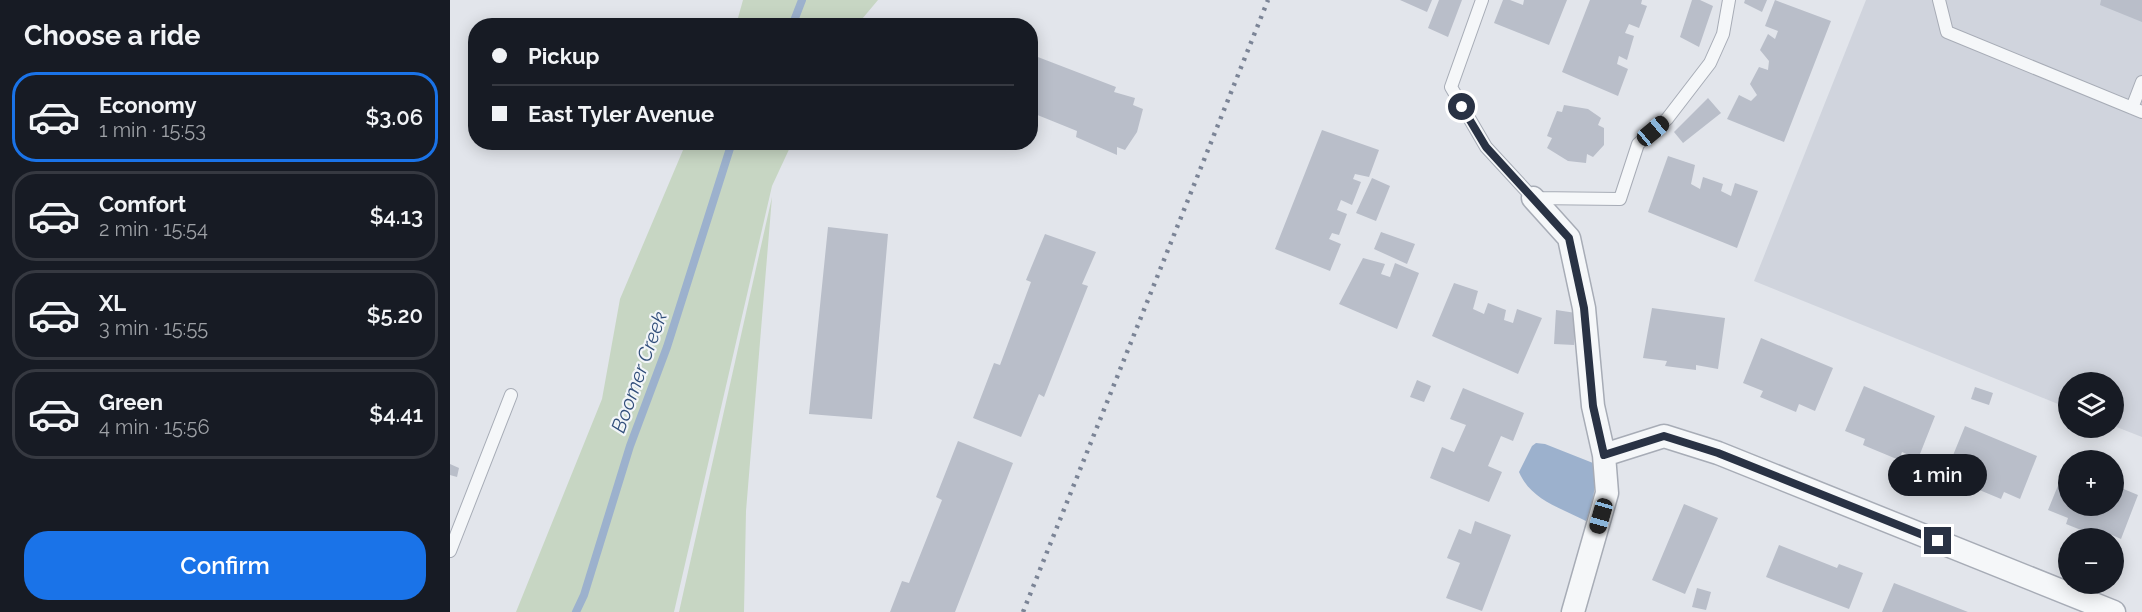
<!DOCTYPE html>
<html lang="en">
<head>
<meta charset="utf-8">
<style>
	:root { --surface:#171b24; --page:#242831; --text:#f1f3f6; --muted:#9ea1a6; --line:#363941; --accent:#1a73e8 }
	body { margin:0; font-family:Raleway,sans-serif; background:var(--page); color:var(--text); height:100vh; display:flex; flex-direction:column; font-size:22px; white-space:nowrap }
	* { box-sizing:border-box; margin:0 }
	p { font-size:20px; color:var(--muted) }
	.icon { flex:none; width:33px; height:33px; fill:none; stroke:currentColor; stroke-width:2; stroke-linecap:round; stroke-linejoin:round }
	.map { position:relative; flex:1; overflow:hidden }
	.side { display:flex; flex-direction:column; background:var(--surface); width:450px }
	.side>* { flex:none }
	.top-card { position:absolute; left:18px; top:18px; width:570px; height:132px; border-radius:24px; box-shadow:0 3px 15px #0003; display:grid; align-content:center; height:132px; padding:0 24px; background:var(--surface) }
	.tools { position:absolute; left:1608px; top:372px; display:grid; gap:12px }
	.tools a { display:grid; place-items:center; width:66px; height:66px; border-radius:50%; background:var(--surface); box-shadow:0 3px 15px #0003; font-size:30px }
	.end { position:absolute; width:27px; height:27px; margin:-14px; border:8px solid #293244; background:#fff; box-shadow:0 0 0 3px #fff }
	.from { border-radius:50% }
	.bubble { position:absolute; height:42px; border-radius:21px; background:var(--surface); box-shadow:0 3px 15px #0003; font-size:20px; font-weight:600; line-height:42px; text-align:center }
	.car { position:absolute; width:18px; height:36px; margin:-18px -9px; border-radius:8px; box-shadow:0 0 4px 2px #0007; background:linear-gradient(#222 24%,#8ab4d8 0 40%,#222 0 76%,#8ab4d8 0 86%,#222 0) }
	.top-card b { display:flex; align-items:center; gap:21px; height:57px; font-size:22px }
	.top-card b+b { border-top:2px solid var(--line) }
	.top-card i { width:15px; height:15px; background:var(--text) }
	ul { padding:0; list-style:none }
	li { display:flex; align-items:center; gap:18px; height:90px; margin:0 12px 9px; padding:0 12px; border:3px solid var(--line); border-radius:24px }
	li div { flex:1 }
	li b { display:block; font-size:22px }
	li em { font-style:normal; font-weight:600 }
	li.selected { border-color:var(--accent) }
	li>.icon { width:54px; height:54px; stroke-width:1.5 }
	h2 { padding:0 24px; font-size:27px; line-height:72px }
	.button { display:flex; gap:12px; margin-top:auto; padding:12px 24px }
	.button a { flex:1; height:69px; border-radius:24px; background:var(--accent); color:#fff; font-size:24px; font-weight:600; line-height:69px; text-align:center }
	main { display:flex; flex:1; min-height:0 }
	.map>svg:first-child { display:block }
	.built { fill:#d0d4dd }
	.green { fill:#c7d6c3 }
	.water { fill:#9cb1cd }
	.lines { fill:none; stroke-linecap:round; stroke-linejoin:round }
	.stream { stroke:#9cb1cd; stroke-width:8 }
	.building { fill:#b9bec9 }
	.lane-casing { stroke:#a7acb6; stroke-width:14 }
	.street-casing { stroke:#a7acb6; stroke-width:25 }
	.lane { stroke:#f5f7f9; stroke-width:12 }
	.street { stroke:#f5f7f9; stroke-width:22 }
	.rail { stroke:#7b8496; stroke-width:4.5; stroke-dasharray:3 6; stroke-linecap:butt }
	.route { stroke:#293244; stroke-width:8 }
	.labels { text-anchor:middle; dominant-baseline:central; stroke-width:4.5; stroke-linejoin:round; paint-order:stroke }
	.water-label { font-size:20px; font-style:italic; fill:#314e7a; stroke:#f2f5f8 }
</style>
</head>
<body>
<main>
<section class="side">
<h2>Choose a ride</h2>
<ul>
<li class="selected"><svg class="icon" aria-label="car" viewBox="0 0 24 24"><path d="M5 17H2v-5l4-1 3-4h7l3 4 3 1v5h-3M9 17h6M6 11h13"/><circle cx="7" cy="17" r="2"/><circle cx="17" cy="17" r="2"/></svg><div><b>Economy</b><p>1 min · 15:53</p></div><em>$3.06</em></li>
<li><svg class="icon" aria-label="car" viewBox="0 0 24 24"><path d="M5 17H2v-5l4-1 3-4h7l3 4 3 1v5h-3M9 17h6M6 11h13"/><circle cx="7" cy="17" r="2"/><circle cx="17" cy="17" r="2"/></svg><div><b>Comfort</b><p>2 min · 15:54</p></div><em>$4.13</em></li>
<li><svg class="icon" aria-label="car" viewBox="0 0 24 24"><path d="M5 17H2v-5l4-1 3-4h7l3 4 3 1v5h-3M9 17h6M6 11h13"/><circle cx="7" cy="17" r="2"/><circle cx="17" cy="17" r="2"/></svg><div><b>XL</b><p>3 min · 15:55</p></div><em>$5.20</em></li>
<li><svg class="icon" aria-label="car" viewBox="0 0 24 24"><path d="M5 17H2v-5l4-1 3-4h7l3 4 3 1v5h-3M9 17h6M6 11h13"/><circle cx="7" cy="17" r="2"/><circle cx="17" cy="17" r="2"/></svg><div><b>Green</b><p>4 min · 15:56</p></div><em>$4.41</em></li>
</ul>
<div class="button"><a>Confirm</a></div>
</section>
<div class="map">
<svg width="1692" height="612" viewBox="0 0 1692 612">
	<rect width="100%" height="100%" fill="#e2e5eb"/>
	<path class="built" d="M 1416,0 L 1692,0 L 1692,437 L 1664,426 L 1664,382 L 1618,382 L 1618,408 L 1304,281 Z"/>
	<path class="green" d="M 293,0 L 428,0 L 407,25 L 286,25 Z
		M 236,143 L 342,143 L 322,186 L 224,612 L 66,612 L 152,399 L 170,299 Z
		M 322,197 L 296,511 L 294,612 L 229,612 Z"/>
	<path class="water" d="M 1086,443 L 1095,444 L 1143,463 C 1147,484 1144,501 1136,521 C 1111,508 1081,500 1069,472 L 1082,446 Z"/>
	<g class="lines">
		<path class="stream" d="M 342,26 L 352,0
			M 126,612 L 134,595 L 180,446 L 217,347 L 282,142"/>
	</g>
	<path class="building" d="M 950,0 L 982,0 L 977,12 Z
		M 989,0 L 1012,0 L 998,37 L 978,28 Z
		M 1053,0 L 1060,0 L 1073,5 L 1074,0 L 1117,0 L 1099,45 L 1044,23 Z
		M 1140,0 L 1192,0 L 1191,4 L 1197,6 L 1189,28 L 1179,24 L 1175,33 L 1184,36 L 1177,60 L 1169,56 L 1167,64 L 1178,69 L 1168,96 L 1112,72 Z
		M 1242,0 L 1250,0 L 1263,6 L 1249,47 L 1230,37 Z
		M 1295,0 L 1317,0 L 1312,12 L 1294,3 Z
		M 1325,0 L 1381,21 L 1334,142 L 1277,119 L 1289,95 L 1301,101 L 1307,95 L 1300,84 L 1309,67 L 1318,70 L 1319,61 L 1310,50 L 1318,34 L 1325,39 L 1328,31 L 1315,26 Z
		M 1651,0 L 1692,0 L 1692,22 L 1650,5 Z
		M 580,54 L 666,87 L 664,92 L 685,98 L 683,105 L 693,109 L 687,132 L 675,150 L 667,147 L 667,155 L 626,137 L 627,131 L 580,112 Z
		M 1258,98 L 1271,113 L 1233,143 L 1224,132 Z
		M 1114,105 L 1138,109 L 1151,118 L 1148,125 L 1154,128 L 1154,145 L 1143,157 L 1137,154 L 1136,163 L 1118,161 L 1097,148 L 1102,138 L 1097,136 L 1107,111 L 1112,112 Z
		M 872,130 L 929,150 L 919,177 L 905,174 L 903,179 L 911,182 L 902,205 L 891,200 L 887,210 L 897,214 L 889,235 L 882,233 L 879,239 L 891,244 L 880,271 L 825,249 Z
		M 1218,156 L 1245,165 L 1241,184 L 1250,189 L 1253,177 L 1273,184 L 1271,191 L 1281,196 L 1285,183 L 1308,191 L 1287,248 L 1198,212 Z
		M 922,178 L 940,186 L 926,221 L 906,213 Z
		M 378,227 L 438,234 L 422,419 L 359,414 Z
		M 931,232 L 965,244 L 957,264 L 924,249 Z
		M 595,234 L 646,252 L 632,284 L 638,286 L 594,397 L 589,394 L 571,437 L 523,418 L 544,363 L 550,365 L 581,282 L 576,280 Z
		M 913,258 L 935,264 L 931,274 L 940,277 L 945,263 L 969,273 L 947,329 L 889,304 Z
		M 1004,283 L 1028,291 L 1023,309 L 1034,314 L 1038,303 L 1056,310 L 1054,320 L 1063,323 L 1067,309 L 1092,318 L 1068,374 L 982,336 Z
		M 1202,308 L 1275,318 L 1268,369 L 1246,365 L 1246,370 L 1215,366 L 1217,361 L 1193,358 Z
		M 1106,310 L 1126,313 L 1124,345 L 1104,344 Z
		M 1311,338 L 1383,368 L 1365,411 L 1349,404 L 1346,412 L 1310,397 L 1313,391 L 1293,383 Z
		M 967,380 L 981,386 L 974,402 L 960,397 Z
		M 1414,386 L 1485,416 L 1468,459 L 1452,452 L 1449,460 L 1413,445 L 1415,439 L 1395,431 Z
		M 1525,387 L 1543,393 L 1539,405 L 1521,399 Z
		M 1013,388 L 1074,413 L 1063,441 L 1051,436 L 1038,466 L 1052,472 L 1039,502 L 980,478 L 992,447 L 1004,452 L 1016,425 L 1000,419 Z
		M 1515,426 L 1587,456 L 1570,499 L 1554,492 L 1551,499 L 1515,484 L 1517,478 L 1497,470 Z
		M 508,441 L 563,463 L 505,612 L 440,612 L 452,581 L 459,583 L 492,500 L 486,497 Z
		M 0,464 L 9,468 L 7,477 L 0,475 Z
		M 1616,466 L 1618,467 L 1618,506 L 1664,506 L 1664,485 L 1688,495 L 1671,539 L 1655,532 L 1651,538 L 1616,524 L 1618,518 L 1598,510 Z
		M 1234,504 L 1268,518 L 1235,594 L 1202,580 Z
		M 1025,521 L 1061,535 L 1032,611 L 996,598 L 1010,563 L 997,558 L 1009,529 L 1021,534 Z
		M 1329,545 L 1387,568 L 1389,564 L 1413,573 L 1399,609 L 1316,577 Z
		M 1444,583 L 1518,612 L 1432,612 Z
		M 1247,588 L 1261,592 L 1256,610 L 1242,607 Z"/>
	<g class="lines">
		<g class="lane-casing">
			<path id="lane" d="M 1032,0 L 1001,87 L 1036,147 L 1083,198 L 1170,199 L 1188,144 L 1217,119 L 1260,63 L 1273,34 L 1279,0
				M 1489,0 L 1497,32 L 1692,112
				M 1682,108 L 1692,82
				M 0,551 L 61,395"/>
		</g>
		<g class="street-casing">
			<path id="street" d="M 1083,198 L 1119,238 L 1134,308 L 1143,406 L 1154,455 L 1157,493 L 1123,612
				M 1154,455 L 1214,436 L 1268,453 L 1664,612"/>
		</g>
		<use href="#lane" class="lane"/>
		<use href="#street" class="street"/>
		<path class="rail" d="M 573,612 L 818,0"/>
	</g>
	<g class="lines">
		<path class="route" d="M 1012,107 L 1036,147 L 1119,238 L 1134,308 L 1143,406 L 1154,455 L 1214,436 L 1268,453 L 1488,541"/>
	</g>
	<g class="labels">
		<g class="water-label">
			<text transform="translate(189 372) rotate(-70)">Boomer Creek</text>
		</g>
	</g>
</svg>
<div class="tools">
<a><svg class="icon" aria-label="layers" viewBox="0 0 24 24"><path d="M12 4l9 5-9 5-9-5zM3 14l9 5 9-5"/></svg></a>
<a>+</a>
<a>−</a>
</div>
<i class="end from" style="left:1012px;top:107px"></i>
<i class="end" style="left:1488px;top:541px"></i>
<div class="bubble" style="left:1438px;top:454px;width:99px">1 min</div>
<i class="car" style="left:1203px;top:131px;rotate:50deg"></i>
<i class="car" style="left:1151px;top:516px;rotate:196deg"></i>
<div class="top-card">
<b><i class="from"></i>Pickup</b>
<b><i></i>East Tyler Avenue</b>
</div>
</div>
</main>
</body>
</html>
